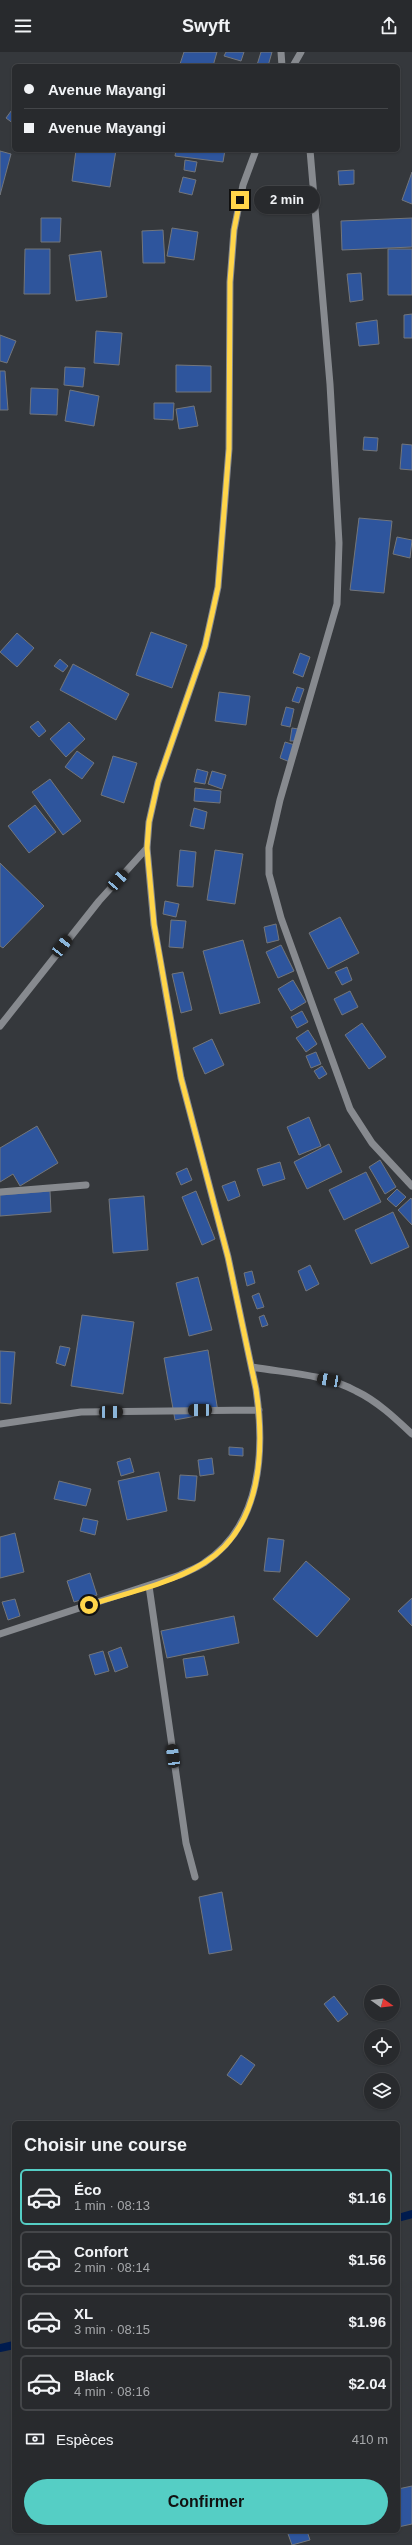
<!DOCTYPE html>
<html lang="fr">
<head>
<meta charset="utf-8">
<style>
	:root { --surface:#282a2d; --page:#303235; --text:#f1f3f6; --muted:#a5a7aa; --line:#444649; --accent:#55cec5 }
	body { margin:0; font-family:Arial,sans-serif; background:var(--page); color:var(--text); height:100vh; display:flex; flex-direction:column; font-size:15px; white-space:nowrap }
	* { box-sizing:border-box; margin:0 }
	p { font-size:13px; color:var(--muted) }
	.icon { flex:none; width:22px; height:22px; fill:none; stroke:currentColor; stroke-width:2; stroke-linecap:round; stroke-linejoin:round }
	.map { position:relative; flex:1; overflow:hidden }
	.sheet { position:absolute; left:12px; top:2069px; width:388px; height:412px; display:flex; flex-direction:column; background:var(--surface); border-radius:6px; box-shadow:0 1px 3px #0004,0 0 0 1px var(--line) }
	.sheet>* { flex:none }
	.top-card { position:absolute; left:12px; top:12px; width:388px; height:88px; border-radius:6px; box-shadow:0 1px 3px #0004,0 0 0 1px var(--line); display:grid; align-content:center; height:88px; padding:0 12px; background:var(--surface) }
	.needle { width:26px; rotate:105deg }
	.controls { position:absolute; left:364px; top:1933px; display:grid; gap:8px }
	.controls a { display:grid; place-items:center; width:36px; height:36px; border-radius:50%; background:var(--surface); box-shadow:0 1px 3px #0004,0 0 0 1px var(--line); font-size:20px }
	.end { position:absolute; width:18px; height:18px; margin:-9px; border:5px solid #ffd54a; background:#111; box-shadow:0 0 0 2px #111 }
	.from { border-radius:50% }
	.bubble { position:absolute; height:28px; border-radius:14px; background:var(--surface); box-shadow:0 1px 3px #0004,0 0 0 1px var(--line); font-size:13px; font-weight:800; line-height:28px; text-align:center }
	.car { position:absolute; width:12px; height:24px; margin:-12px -6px; border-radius:5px; box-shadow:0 0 3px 1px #0007; background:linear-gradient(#222 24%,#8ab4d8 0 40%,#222 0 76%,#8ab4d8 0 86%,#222 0) }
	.top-card b { display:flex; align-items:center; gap:14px; height:38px; font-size:15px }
	.top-card b+b { border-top:1px solid var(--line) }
	.top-card i { width:10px; height:10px; background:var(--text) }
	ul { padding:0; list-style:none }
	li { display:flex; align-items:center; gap:12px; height:56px; margin:0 8px 6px; padding:0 4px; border:2px solid var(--line); border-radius:6px }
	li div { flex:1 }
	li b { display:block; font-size:15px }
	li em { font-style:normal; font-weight:800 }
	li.active { border-color:var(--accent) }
	li>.icon { width:36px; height:36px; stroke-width:1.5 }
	h2 { padding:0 12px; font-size:18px; line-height:48px }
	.pay { display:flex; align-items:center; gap:10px; height:44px; padding:0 12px; font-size:15px }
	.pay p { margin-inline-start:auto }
	.button { display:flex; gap:8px; margin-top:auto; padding:8px 12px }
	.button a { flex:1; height:46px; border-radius:24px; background:var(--accent); color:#111; font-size:16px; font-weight:800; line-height:46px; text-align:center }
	header { display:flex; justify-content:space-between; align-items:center; height:52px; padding:0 12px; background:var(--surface); font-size:18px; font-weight:800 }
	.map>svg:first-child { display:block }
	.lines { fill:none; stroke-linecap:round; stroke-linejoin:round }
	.stream { stroke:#001b4e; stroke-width:8 }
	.building { fill:#2e559d; stroke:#73767b }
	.minor { stroke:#878a8f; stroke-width:7 }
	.route { stroke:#ffd54a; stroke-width:5 }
</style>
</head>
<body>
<header><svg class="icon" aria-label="menu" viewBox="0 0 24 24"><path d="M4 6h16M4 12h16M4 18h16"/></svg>Swyft<svg class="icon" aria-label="share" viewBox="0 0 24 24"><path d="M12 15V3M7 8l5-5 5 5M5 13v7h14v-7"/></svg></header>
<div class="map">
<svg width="412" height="2493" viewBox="0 0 412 2493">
	<rect width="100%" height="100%" fill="#35383c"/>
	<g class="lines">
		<path class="stream" d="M 398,2166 L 412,2162
			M 0,2296 L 14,2293"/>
	</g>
	<path class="building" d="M 184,0 L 217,0 L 213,14 L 180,12 Z
		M 226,0 L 244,0 L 241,9 L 224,4 Z
		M 261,0 L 272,0 L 268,14 L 257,13 Z
		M 14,55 L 14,72 L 6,66 Z
		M 76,98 L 116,98 L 110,135 L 72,129 Z
		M 176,98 L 225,98 L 223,110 L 175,104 Z
		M 0,99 L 11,102 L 0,143 Z
		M 185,108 L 197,110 L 195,120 L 184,118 Z
		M 354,118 L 354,132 L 339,133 L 338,119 Z
		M 412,120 L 412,152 L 402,148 Z
		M 183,125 L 196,128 L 192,143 L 179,140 Z
		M 41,166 L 61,166 L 60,190 L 41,190 Z
		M 412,166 L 412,195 L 342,198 L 341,169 Z
		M 172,176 L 198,180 L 194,208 L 167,204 Z
		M 163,178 L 165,211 L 143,211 L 142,179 Z
		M 25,197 L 50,197 L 50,242 L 24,242 Z
		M 388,197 L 412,197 L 412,243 L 388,243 Z
		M 101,199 L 107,245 L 76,249 L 69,203 Z
		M 361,221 L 363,248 L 350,250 L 347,222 Z
		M 412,262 L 412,286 L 404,286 L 404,263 Z
		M 377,268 L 379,292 L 359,294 L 356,271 Z
		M 96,279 L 122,281 L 119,313 L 94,311 Z
		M 0,283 L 16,289 L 7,311 L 0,309 Z
		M 176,313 L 211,314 L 211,340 L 176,340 Z
		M 65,315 L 85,316 L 83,335 L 64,333 Z
		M 0,319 L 5,319 L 8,358 L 0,358 Z
		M 31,336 L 58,337 L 57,363 L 30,362 Z
		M 70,338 L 99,344 L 94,374 L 65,369 Z
		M 154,351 L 174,351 L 173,368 L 154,367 Z
		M 194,354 L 198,374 L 179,377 L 176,357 Z
		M 364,385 L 378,386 L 377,399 L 363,398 Z
		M 402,392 L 412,393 L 412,418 L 400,417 Z
		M 359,466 L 392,469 L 384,541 L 350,538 Z
		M 397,485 L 412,488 L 410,506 L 393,502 Z
		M 151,580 L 187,593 L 172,636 L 136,623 Z
		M 17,581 L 34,596 L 17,615 L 0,600 Z
		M 300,601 L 310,605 L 303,625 L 293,621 Z
		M 60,607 L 68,614 L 63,620 L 54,614 Z
		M 73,612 L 129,642 L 116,668 L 60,638 Z
		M 297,635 L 304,637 L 299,651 L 292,649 Z
		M 219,640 L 250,644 L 246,673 L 215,669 Z
		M 286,655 L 294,657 L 290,675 L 281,673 Z
		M 38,669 L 46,679 L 39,685 L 30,675 Z
		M 69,670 L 85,687 L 66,705 L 50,687 Z
		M 292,676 L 298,677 L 296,689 L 290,689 Z
		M 285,690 L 295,693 L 290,710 L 280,706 Z
		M 77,699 L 94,711 L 82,727 L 65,715 Z
		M 113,704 L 137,711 L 124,751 L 101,743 Z
		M 197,717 L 208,720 L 205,732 L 194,730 Z
		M 212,719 L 226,723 L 222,737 L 208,732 Z
		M 50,727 L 81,769 L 63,783 L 32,740 Z
		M 195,736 L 221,739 L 220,751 L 194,749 Z
		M 35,753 L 56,780 L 29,801 L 8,774 Z
		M 194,756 L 207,760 L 204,777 L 190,774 Z
		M 180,798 L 196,800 L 193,835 L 177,834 Z
		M 215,798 L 243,802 L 235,852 L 207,848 Z
		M 0,811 L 44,854 L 3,896 L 0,894 Z
		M 165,849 L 179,852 L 176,865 L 163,862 Z
		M 340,865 L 359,901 L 328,917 L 309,881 Z
		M 171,868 L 186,869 L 183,896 L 169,895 Z
		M 276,872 L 279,888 L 267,891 L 264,875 Z
		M 243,888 L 260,951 L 220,962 L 203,899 Z
		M 281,893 L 294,919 L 278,926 L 266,900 Z
		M 347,915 L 352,928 L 342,933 L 335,920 Z
		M 183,920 L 192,958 L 181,961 L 172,922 Z
		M 293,928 L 306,950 L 291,959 L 278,937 Z
		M 350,939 L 358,955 L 342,963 L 334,947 Z
		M 302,959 L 308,970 L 297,976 L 291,965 Z
		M 362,971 L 386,1005 L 369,1017 L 345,983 Z
		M 308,978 L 317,992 L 306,1000 L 296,986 Z
		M 212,987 L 224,1013 L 205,1022 L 193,996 Z
		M 316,1000 L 321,1012 L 311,1016 L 306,1004 Z
		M 322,1014 L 327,1022 L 319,1027 L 314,1019 Z
		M 309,1065 L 321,1094 L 299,1103 L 287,1075 Z
		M 37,1074 L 58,1111 L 20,1134 L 13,1122 L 0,1130 L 0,1096 Z
		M 329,1092 L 342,1120 L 307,1137 L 294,1110 Z
		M 380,1108 L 396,1135 L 385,1142 L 369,1115 Z
		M 280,1110 L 285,1127 L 263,1134 L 257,1117 Z
		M 187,1116 L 192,1128 L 181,1133 L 176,1121 Z
		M 366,1120 L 381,1150 L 344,1168 L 329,1138 Z
		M 235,1129 L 240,1144 L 228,1149 L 222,1134 Z
		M 397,1137 L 406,1145 L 396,1155 L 387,1147 Z
		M 50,1139 L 51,1160 L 0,1164 L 0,1143 Z
		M 196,1139 L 215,1187 L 202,1193 L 182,1145 Z
		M 144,1144 L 148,1198 L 113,1201 L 109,1147 Z
		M 411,1146 L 412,1148 L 412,1173 L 398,1158 Z
		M 393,1160 L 409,1195 L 371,1212 L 355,1178 Z
		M 310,1213 L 319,1232 L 306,1239 L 298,1219 Z
		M 252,1219 L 255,1231 L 247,1234 L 244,1221 Z
		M 198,1225 L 212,1278 L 189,1284 L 176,1231 Z
		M 259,1241 L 264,1255 L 257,1257 L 252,1244 Z
		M 82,1263 L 134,1270 L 123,1342 L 71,1334 Z
		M 264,1263 L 268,1273 L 262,1275 L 259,1265 Z
		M 60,1294 L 70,1296 L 65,1314 L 56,1311 Z
		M 208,1298 L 218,1360 L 175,1368 L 164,1306 Z
		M 0,1299 L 15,1300 L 11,1352 L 0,1351 Z
		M 229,1395 L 243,1396 L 243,1404 L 229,1403 Z
		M 130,1406 L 134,1420 L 121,1424 L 117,1410 Z
		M 212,1406 L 214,1422 L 200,1424 L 198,1408 Z
		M 159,1420 L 167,1459 L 127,1468 L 118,1429 Z
		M 180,1423 L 197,1424 L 195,1449 L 178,1447 Z
		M 59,1429 L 91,1437 L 86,1454 L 54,1447 Z
		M 83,1466 L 98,1469 L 95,1483 L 80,1479 Z
		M 15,1481 L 24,1520 L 0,1526 L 0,1485 Z
		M 268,1486 L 284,1488 L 280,1520 L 264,1519 Z
		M 306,1509 L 350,1547 L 317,1585 L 273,1547 Z
		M 90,1521 L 97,1543 L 74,1550 L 67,1529 Z
		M 412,1546 L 412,1574 L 398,1559 Z
		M 15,1547 L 20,1564 L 8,1568 L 2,1550 Z
		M 234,1564 L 239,1591 L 167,1606 L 161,1579 Z
		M 121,1595 L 128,1615 L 115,1620 L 108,1600 Z
		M 103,1599 L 109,1619 L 95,1623 L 89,1603 Z
		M 204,1604 L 208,1623 L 186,1626 L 183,1607 Z
		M 222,1840 L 232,1898 L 209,1902 L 199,1845 Z
		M 334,1944 L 348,1962 L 338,1970 L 324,1952 Z
		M 241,2003 L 255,2013 L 241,2033 L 227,2023 Z
		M 412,2434 L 412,2472 L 398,2475 L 398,2437 Z
		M 287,2479 L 307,2479 L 310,2488 L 292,2493 Z"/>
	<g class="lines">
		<path class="minor" d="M 281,0 L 282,14
			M 293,14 L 301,0
			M 310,98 L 330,332 L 339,491 L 337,552 L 280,748 L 269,796 L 269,822 L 281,866 L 350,1057 L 372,1091 L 412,1134
			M 0,974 L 99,849 L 147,796
			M 0,1140 L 86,1133
			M 252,1315 C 286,1321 325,1322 356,1339 C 377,1349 395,1366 412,1382
			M 0,1372 L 81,1360 L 259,1358
			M 149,1534 L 186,1791 L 195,1825
			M 0,1582 L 180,1523 C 188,1519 197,1516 204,1511 C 262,1473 265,1398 256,1337 L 228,1205 L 181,1026 L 154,873 L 147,796 L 149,770 L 158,730 L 205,594 L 218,535 L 229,397 L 230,230 L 234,178 L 243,133 L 256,98"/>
	</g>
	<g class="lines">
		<path class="route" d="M 89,1553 C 127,1541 170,1532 204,1511 C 262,1475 265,1398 256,1337 L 228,1205 L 181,1026 L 154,872 L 147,796 L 149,770 L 158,730 L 205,594 L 218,535 L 229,397 L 230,230 L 234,178 L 240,148"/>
	</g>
</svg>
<div class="controls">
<a><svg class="needle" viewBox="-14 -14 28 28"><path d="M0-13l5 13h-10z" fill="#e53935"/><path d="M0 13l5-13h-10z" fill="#a5a7aa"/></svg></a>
<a><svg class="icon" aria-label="locate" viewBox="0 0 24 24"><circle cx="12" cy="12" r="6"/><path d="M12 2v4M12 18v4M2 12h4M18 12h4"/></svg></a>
<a><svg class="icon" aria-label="layers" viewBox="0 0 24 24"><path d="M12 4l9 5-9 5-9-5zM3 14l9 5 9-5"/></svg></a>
</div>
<i class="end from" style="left:89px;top:1553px"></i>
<i class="end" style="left:240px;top:148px"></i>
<div class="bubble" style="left:254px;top:134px;width:66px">2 min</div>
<i class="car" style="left:118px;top:828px;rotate:42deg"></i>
<i class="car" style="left:62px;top:894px;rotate:38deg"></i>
<i class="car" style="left:329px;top:1328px;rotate:280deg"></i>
<i class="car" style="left:200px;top:1358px;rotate:269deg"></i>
<i class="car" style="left:111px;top:1360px;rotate:89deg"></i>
<i class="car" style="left:173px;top:1704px;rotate:352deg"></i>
<div class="top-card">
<b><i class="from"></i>Avenue Mayangi</b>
<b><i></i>Avenue Mayangi</b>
</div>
<section class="sheet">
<h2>Choisir une course</h2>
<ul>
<li class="active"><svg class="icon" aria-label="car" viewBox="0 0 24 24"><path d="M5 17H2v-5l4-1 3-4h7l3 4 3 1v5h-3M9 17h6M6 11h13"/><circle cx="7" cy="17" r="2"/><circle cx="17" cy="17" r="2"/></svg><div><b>Éco</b><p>1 min · 08:13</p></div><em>$1.16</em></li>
<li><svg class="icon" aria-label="car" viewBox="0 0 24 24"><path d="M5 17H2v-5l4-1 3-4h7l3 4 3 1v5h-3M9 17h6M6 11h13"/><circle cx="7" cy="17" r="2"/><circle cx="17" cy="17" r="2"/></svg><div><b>Confort</b><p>2 min · 08:14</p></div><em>$1.56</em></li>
<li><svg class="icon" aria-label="car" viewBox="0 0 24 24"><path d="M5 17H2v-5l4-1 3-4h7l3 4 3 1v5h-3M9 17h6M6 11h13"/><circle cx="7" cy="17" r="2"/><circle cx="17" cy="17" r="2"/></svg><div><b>XL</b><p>3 min · 08:15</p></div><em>$1.96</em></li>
<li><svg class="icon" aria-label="car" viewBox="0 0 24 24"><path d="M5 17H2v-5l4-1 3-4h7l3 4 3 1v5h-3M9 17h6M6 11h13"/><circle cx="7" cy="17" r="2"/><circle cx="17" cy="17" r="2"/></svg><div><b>Black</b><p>4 min · 08:16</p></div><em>$2.04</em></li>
</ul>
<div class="pay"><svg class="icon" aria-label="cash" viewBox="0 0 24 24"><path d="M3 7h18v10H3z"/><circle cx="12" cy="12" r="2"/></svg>Espèces<p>410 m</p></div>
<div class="button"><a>Confirmer</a></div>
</section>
</div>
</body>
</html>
